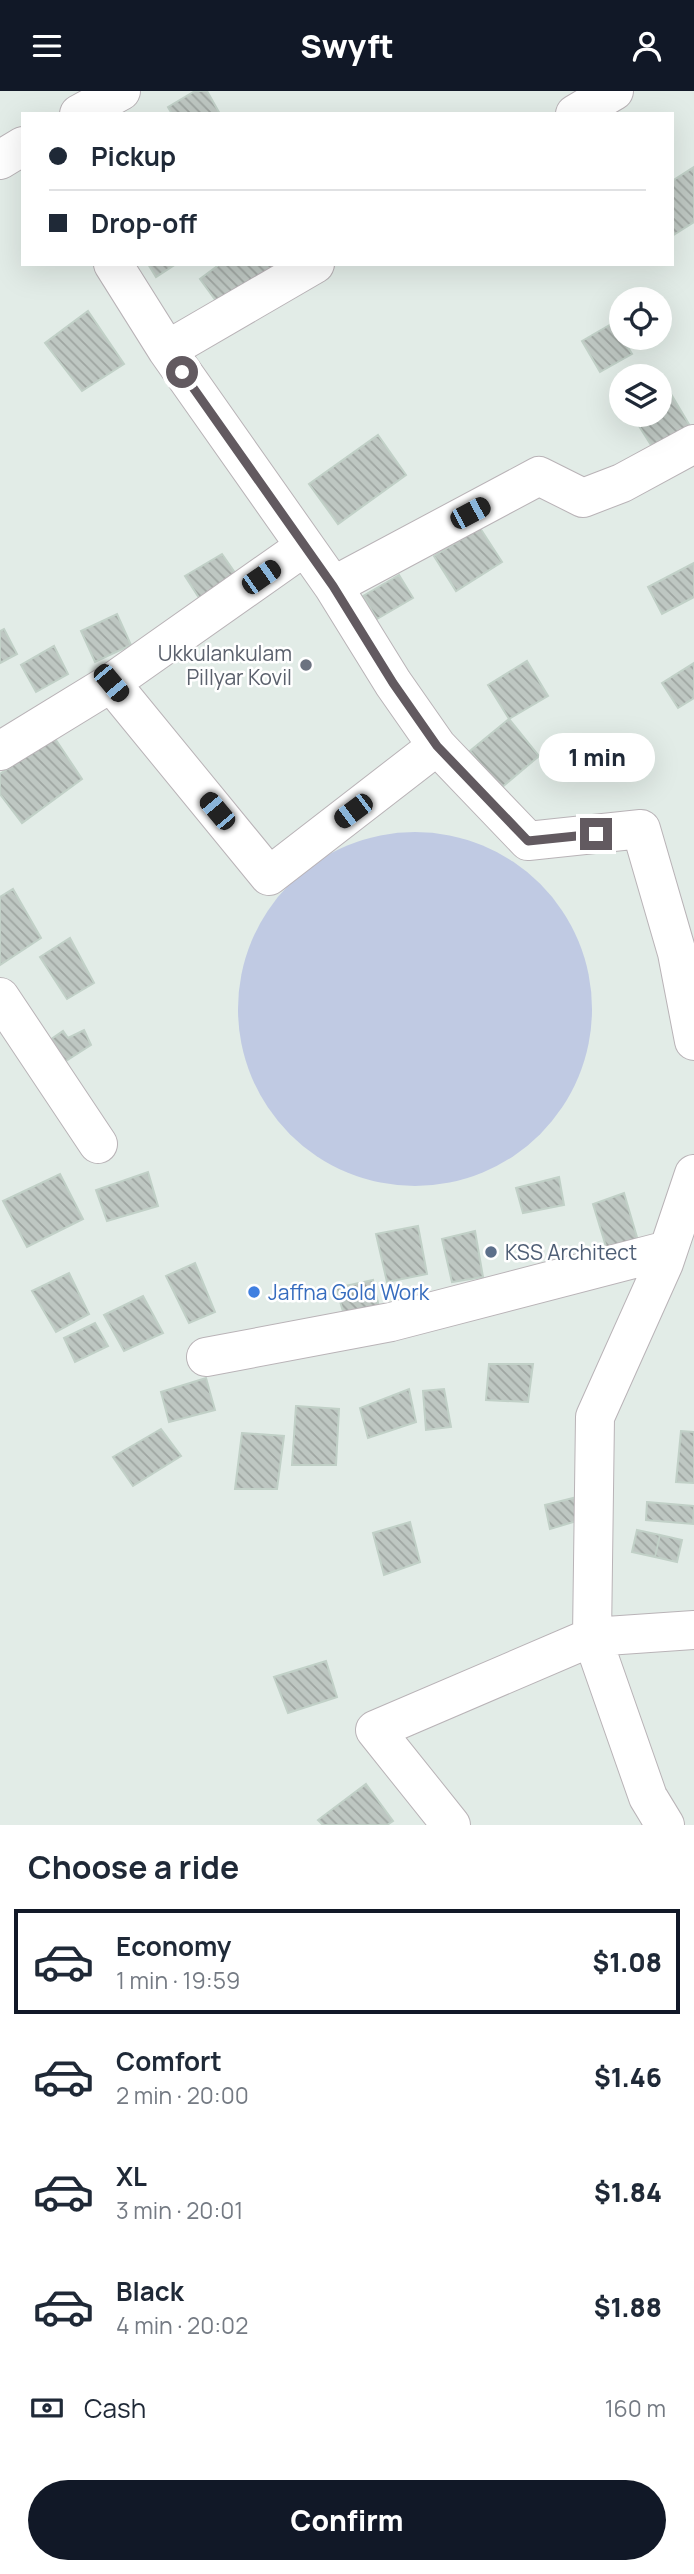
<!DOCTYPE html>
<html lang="en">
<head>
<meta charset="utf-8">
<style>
	:root { --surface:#fff; --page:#f2f2f3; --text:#1f2937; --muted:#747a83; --line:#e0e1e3; --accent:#111827 }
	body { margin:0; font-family:Manrope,sans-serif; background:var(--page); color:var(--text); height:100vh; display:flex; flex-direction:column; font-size:26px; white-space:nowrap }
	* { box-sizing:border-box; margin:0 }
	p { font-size:23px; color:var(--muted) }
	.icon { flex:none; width:38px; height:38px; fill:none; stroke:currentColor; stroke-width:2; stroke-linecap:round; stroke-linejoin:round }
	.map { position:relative; height:1734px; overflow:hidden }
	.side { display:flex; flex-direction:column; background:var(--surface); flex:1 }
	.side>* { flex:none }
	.guide { position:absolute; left:21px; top:21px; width:653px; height:154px; border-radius:0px; box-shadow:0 7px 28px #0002; display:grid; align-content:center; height:154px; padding:0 28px; background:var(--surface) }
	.buttons { position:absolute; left:609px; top:196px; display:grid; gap:14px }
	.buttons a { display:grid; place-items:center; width:63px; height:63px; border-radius:50%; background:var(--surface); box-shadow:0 7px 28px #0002; font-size:35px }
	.end { position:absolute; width:32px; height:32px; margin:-16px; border:9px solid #625a60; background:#fff; box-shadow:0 0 0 4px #fff }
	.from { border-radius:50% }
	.bubble { position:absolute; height:49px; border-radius:24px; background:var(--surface); box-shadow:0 7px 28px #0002; font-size:23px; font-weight:800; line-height:49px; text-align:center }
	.car { position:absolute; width:21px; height:42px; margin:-21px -10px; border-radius:9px; box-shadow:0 0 5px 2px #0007; background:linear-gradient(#222 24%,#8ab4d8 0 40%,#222 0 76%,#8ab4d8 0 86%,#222 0) }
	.guide b { display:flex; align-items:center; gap:24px; height:66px; font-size:26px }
	.guide b+b { border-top:2px solid var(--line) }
	.guide i { width:18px; height:18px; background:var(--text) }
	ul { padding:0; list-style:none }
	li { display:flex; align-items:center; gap:21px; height:105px; margin:0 14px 10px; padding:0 14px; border:4px solid transparent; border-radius:0px }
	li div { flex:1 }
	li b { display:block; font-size:26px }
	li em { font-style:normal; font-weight:800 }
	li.current { border-color:var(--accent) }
	li>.icon { width:63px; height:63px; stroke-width:1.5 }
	h2 { padding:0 28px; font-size:32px; line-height:84px }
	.pay { display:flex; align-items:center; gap:18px; height:77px; padding:0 28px; font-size:26px }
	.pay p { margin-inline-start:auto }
	.action { display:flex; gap:14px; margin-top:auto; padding:14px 28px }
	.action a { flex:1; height:80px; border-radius:42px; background:var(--accent); color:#fff; font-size:28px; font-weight:800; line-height:80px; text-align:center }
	header { display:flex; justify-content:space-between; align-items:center; height:91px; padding:0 28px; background:var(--accent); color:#fff; font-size:32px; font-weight:800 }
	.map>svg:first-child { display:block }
	.grass { fill:#c0cae3 }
	.building { fill:url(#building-back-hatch); stroke:#c1d0c7; stroke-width:2 }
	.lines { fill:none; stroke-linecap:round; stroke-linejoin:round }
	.minor-casing { stroke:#b9b3b7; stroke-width:40 }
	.minor { stroke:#fff; stroke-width:38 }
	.route { stroke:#625a60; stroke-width:9 }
	.worship-dot { fill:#6b7280; stroke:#fff; stroke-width:2.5 }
	.service-dot { fill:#5c6f8a; stroke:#fff; stroke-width:2.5 }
	.shop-dot { fill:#3f7fe0; stroke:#fff; stroke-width:2.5 }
	.labels { text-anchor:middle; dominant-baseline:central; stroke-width:5; stroke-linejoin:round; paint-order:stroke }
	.worship-label { font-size:21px; fill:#5b616d; stroke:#fff; text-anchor:end }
	.service-label { font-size:21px; fill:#4e5e75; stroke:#fff; text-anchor:start }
	.shop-label { font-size:21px; fill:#366cbe; stroke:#fff; text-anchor:start }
</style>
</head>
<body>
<header><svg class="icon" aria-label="menu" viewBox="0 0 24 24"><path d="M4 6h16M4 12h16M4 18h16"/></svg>Swyft<svg class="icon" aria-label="person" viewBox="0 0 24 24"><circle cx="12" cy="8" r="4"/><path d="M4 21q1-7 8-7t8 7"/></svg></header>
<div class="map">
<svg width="694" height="1734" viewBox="0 0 694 1734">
	<defs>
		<pattern id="building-back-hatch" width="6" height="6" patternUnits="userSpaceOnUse" patternTransform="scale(1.75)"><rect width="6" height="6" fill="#bec7c2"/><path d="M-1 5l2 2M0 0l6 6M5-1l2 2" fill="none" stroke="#9ea5a1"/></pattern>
	</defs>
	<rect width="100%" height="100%" fill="#e2ece7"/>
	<path class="grass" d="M238 918a177 177 0 1 1 354 0a177 177 0 1 1-354 0Z"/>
	<path class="building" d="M 195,0 L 207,0 L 220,23 L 172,23 L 168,16 Z
		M 694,76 L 694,131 L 672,145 L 672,90 Z
		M 148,173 L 176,173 L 156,186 Z
		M 220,173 L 274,173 L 277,177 L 222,218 L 200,188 Z
		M 88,220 L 124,273 L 82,300 L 45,252 Z
		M 613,232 L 632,263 L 600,281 L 582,250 Z
		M 668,298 L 693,340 L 656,362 L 632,324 L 660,324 L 660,303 Z
		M 378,344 L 406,384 L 338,433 L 309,393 Z
		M 480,437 L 502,471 L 456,500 L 434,465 Z
		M 222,463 L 240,489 L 201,510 L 185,485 Z
		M 694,472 L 694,506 L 662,523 L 648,496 Z
		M 399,484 L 413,507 L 377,528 L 363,505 Z
		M 117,523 L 131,554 L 95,571 L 81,540 Z
		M 4,538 L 17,563 L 0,572 L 0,540 Z
		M 54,555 L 68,583 L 36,601 L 21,574 Z
		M 527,570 L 548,605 L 509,628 L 488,594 Z
		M 694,572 L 694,607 L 678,617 L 662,592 Z
		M 509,628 L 539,665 L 501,697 L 470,660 Z
		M 54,646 L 82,688 L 22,732 L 0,703 L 0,683 Z
		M 13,798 L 41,847 L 0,874 L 0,806 Z
		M 70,847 L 94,892 L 67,908 L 40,866 Z
		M 84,939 L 91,954 L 61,973 L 47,951 L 63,940 L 68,947 Z
		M 148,1081 L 158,1115 L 107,1130 L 96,1099 Z
		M 60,1083 L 83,1128 L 27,1156 L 3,1110 Z
		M 559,1086 L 564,1114 L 523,1122 L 516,1097 Z
		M 624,1102 L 639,1153 L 608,1162 L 593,1113 Z
		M 418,1135 L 427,1183 L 387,1191 L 376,1143 Z
		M 475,1140 L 483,1186 L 452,1191 L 442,1148 Z
		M 195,1172 L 215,1221 L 189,1232 L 166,1185 Z
		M 69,1182 L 89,1223 L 56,1241 L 32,1200 Z
		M 373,1189 L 380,1221 L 345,1227 L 336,1197 Z
		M 143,1205 L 163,1242 L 124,1260 L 104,1224 Z
		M 95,1232 L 108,1255 L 75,1271 L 64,1247 Z
		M 489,1273 L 533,1273 L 528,1311 L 486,1309 Z
		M 206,1287 L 215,1319 L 169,1331 L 161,1301 Z
		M 409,1298 L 416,1331 L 368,1347 L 360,1317 Z
		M 444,1298 L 451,1336 L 426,1339 L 423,1300 Z
		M 296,1315 L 339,1318 L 336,1374 L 292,1374 Z
		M 161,1338 L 181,1365 L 133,1395 L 113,1366 Z
		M 681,1340 L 694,1341 L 694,1392 L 676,1391 Z
		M 242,1342 L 284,1345 L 277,1398 L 235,1398 Z
		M 577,1406 L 580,1429 L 550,1438 L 545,1414 Z
		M 647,1411 L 694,1415 L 693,1433 L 646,1429 Z
		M 410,1431 L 420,1471 L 384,1484 L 373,1442 Z
		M 637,1439 L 660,1444 L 655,1466 L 632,1461 Z
		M 660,1444 L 682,1449 L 677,1471 L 655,1466 Z
		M 326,1570 L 337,1606 L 288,1622 L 274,1586 Z
		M 366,1693 L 393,1730 L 387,1734 L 323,1734 L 318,1729 Z"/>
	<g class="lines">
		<g class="minor-casing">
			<path id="minor" d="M 79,23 L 121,0
				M 575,23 L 614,0
				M 0,69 L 23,55
				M 113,173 L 167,259 L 333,495 L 393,592 L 437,655 L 528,750 L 641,738 L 677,862 L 694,950
				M 167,259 L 315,173
				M 333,495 L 539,385 L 583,407 L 622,392 L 694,353
				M 111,592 L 269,785 L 437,655
				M 0,660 L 111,592 L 304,456
				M 0,906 L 98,1053
				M 694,1083 L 664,1172 L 595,1326 L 592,1546 L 694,1539
				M 206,1266 L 391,1231 L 668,1159
				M 451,1734 L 375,1639 L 592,1546 L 648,1706 L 665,1734"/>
		</g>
		<use href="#minor" class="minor"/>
	</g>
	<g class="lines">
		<path class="route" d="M 182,281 L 333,495 L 393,592 L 437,655 L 528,750 L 596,743"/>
	</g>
	<circle class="worship-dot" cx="306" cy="574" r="7"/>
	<circle class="service-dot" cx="491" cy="1161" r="7"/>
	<circle class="shop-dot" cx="254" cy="1201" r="7"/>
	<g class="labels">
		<g class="worship-label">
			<text x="292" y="562">Ukkulankulam<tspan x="292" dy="24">Pillyar Kovil</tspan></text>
		</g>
		<g class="service-label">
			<text x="505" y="1161">KSS Architect</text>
		</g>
		<g class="shop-label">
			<text x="268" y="1201">Jaffna Gold Work</text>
		</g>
	</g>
</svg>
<div class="buttons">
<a><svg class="icon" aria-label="locate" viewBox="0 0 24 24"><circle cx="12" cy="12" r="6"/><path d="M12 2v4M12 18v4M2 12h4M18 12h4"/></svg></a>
<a><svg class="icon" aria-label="layers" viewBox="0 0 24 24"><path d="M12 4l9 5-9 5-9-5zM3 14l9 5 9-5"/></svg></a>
</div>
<i class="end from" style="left:182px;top:281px"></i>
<i class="end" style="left:596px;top:743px"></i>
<div class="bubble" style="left:539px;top:642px;width:116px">1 min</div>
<i class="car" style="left:470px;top:422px;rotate:62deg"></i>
<i class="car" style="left:261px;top:486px;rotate:55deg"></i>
<i class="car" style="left:111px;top:592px;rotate:140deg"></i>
<i class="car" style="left:217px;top:720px;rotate:320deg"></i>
<i class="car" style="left:353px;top:720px;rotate:233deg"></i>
<div class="guide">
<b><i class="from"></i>Pickup</b>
<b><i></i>Drop-off</b>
</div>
</div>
<section class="side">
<h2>Choose a ride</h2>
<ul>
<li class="current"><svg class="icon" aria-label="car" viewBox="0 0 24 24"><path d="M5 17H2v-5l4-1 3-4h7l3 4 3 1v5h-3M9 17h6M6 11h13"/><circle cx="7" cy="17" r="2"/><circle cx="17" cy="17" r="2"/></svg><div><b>Economy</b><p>1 min · 19:59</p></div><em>$1.08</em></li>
<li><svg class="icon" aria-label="car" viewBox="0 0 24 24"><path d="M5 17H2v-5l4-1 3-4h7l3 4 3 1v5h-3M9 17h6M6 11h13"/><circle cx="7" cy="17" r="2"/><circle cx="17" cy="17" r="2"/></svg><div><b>Comfort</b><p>2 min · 20:00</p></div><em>$1.46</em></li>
<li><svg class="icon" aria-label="car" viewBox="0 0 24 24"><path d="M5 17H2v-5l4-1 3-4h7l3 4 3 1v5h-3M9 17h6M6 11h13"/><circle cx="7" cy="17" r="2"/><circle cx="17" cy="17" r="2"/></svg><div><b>XL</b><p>3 min · 20:01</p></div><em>$1.84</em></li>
<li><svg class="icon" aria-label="car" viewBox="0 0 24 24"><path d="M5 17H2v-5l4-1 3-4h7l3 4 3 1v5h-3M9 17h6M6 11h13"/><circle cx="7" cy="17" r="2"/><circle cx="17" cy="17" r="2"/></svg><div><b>Black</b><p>4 min · 20:02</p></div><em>$1.88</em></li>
</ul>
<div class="pay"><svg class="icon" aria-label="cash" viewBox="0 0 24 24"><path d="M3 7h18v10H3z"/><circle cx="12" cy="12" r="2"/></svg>Cash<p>160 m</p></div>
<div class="action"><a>Confirm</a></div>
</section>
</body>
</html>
